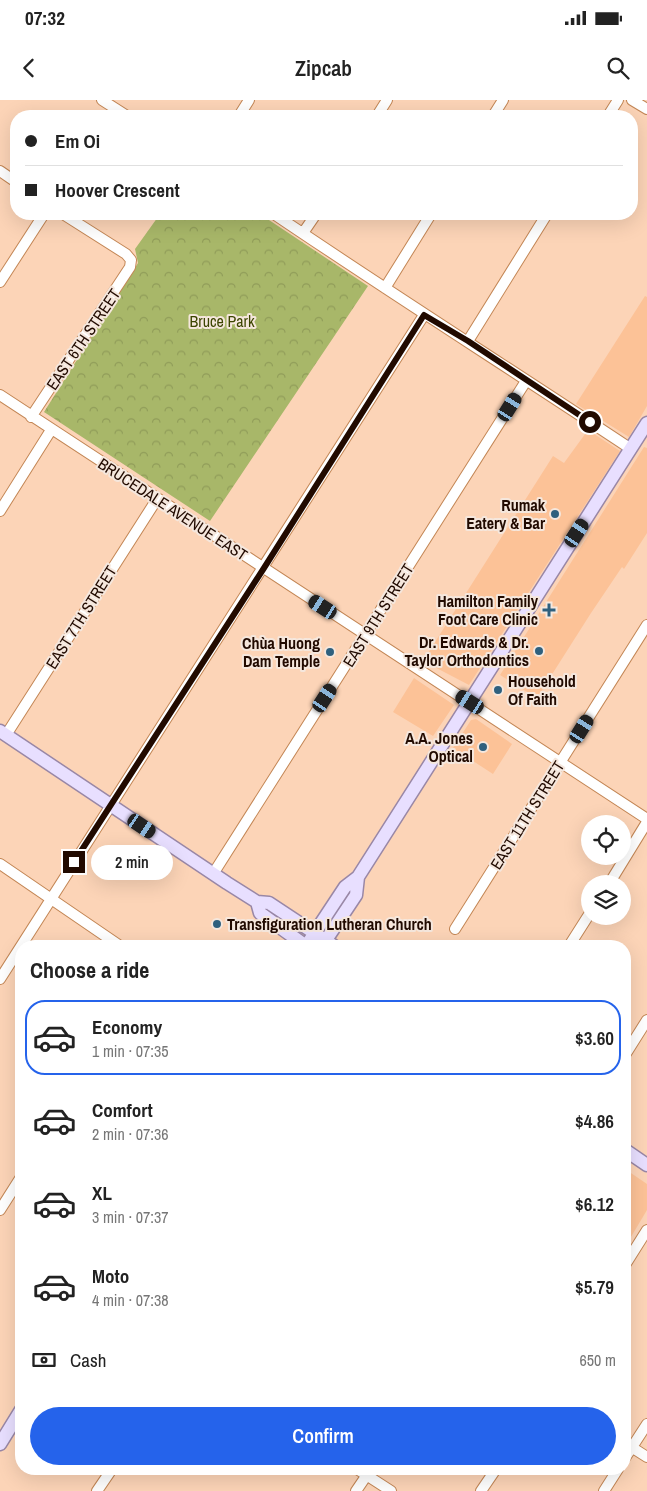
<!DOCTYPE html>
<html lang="en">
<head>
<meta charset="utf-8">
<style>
	:root { --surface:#fff; --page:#f2f2f2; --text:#222; --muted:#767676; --line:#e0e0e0; --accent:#2563eb }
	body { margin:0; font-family:"Archivo Narrow",sans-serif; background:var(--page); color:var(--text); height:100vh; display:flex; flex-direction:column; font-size:19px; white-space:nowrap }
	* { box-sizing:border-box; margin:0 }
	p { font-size:16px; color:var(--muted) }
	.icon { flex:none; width:28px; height:28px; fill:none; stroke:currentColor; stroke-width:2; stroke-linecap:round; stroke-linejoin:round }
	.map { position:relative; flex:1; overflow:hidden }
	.drawer { position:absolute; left:15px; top:840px; width:616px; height:535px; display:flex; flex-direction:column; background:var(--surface); border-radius:20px; box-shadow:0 5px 20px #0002 }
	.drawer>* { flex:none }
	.hud { position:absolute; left:10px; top:10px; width:628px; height:110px; border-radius:20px; box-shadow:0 5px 20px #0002; display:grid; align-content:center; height:110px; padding:0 15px; background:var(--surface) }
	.fabs { position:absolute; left:581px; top:715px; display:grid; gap:10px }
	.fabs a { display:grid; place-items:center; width:50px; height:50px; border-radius:50%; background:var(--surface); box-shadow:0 5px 20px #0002; font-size:25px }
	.end { position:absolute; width:22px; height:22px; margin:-11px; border:6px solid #210a00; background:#fff; box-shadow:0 0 0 2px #fff }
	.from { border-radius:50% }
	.bubble { position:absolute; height:35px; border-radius:18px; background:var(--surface); box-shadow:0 5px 20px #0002; font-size:16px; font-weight:600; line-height:35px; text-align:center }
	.car { position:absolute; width:15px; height:30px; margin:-15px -8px; border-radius:6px; box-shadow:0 0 4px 1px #0007; background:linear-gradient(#222 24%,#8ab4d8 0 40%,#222 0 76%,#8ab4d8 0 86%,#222 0) }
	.hud b { display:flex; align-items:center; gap:18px; height:48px; font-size:19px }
	.hud b+b { border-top:1px solid var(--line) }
	.hud i { width:12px; height:12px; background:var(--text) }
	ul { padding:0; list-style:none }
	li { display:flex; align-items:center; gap:15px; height:75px; margin:0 10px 8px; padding:0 5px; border:2px solid transparent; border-radius:20px }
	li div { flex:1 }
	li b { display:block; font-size:19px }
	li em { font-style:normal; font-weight:600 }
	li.on { border-color:var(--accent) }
	li>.icon { width:45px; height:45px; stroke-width:1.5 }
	h2 { padding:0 15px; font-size:22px; line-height:60px }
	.pay { display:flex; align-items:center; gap:12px; height:55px; padding:0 15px; font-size:19px }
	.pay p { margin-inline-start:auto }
	.cta { display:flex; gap:10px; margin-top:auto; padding:10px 15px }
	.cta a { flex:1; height:58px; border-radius:30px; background:var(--accent); color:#fff; font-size:20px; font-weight:600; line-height:58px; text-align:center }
	.status { display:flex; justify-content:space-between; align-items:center; height:35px; padding:0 25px; background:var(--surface); direction:ltr }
	.status svg { height:14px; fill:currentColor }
	header { display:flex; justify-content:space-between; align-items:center; height:65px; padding:0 15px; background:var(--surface); font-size:22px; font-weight:600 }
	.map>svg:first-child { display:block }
	.built { fill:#fcc297 }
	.park { fill:url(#park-crowns) }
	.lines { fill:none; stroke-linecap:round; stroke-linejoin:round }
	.minor-casing { stroke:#c38655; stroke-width:12 }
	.major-casing { stroke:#9987a6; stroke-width:15 }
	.minor { stroke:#fff; stroke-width:10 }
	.major { stroke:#e8dfff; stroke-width:12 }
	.route { stroke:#210a00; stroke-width:6 }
	.poi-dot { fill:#2f607e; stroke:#f5e7dd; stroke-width:2 }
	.labels { text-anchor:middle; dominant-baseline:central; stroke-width:4; stroke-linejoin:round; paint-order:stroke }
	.park-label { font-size:16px; fill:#3c4501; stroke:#f5e7dd }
	.street-label { font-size:16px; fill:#210a00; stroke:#f5e7dd }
	.poi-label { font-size:16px; font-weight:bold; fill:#210a00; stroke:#f5e7dd; text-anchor:end }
</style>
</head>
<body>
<div class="status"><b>07:32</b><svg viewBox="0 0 49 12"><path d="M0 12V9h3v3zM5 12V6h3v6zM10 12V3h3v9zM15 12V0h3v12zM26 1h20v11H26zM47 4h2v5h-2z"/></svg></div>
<header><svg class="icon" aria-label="back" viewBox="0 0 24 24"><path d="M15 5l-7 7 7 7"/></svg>Zipcab<svg class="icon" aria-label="search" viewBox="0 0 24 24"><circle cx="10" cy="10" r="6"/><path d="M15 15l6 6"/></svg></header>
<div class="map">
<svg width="647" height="1391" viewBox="0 0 647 1391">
	<defs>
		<pattern id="park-crowns" width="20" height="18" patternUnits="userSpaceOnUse" patternTransform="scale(1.25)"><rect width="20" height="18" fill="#a8b769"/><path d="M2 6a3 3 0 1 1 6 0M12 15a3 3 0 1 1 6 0" fill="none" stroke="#909c59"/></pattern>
	</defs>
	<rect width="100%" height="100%" fill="#fcd4b7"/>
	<path class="built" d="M 645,196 L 647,197 L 647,306 L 629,337 L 576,304 Z
		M 588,330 L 620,351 L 469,585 L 423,561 L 553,356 L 564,363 Z
		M 644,347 L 647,348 L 647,433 L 624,469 L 622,467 L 591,513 L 537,598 L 500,575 Z
		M 414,578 L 454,605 L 433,636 L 393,612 Z
		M 476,619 L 512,644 L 493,674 L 453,648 L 471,620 Z
		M 625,1069 L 647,1084 L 647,1110 L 625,1147 Z"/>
	<path class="park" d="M 160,114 L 260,114 L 368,186 L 210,421 L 44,312 L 138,163 L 135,149 Z"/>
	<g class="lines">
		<g class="minor-casing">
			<path id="minor" d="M 102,0 L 127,16
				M 632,0 L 647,9
				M 239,16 L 249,0
				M 377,16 L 387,0
				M 493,16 L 503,0
				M 608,16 L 618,0
				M 0,71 L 16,82
				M 274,114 C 392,194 512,270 631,349
				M 303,133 L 316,114
				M 0,182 L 44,114
				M 385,188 L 431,114
				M 468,241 L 547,114
				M 0,295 L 647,719
				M 31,317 L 130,167 L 131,160 L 126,154 L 63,114
				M 0,411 L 51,330
				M 6,635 L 157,399
				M 0,764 L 120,846
				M 213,774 L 526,281
				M 609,784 L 647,722
				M 455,829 L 647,525
				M 569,846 L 590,813
				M 0,879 L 424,215
				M 625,955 L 647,920
				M 0,1110 L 21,1077
				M 625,1165 L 647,1130
				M 625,1343 L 647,1357
				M 625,1358 L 647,1324
				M 357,1369 L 391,1391
				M 97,1391 L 112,1369
				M 356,1391 L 371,1369
				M 481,1391 L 496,1369
				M 604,1391 L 618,1369"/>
		</g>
		<g class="major-casing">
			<path id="major" d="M 0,631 L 227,783 L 257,802 L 269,803 L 334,846
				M 257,802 L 260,813 L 306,846
				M 306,846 L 345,787 L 358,777 L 647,323
				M 322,846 L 356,795 L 358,777
				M 625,1050 L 647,1065
				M 0,1344 L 21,1310"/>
		</g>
		<use href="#minor" class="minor"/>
		<use href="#major" class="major"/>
	</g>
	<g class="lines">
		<path class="route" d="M 74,762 L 264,468 L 424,215 L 468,241 L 590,322"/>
	</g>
	<g class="poi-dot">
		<circle cx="555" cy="414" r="5"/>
		<path d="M546.5 502.5h5v5h5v5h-5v5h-5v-5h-5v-5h5z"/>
		<circle cx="539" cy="551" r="5"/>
		<circle cx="330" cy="552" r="5"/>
		<circle cx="498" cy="590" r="5"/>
		<circle cx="483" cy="647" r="5"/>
		<circle cx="217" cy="824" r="5"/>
	</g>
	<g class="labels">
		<g class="park-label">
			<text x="222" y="221">Bruce Park</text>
		</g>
		<g class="street-label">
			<text transform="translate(83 239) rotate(-56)">EAST 6TH STREET</text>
			<text transform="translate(173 409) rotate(33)">BRUCEDALE AVENUE EAST</text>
			<text transform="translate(378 515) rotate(-58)">EAST 9TH STREET</text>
			<text transform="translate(81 517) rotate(-58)">EAST 7TH STREET</text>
			<text transform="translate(527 715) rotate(-58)">EAST 11TH STREET</text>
		</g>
		<g class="poi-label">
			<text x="545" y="405">Rumak<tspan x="545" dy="18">Eatery &amp; Bar</tspan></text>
			<text x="538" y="501">Hamilton Family<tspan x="538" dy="18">Foot Care Clinic</tspan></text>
			<text x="529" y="542">Dr. Edwards &amp; Dr.<tspan x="529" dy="18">Taylor Orthodontics</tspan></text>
			<text x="320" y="543">Chùa Huong<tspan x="320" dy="18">Dam Temple</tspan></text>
			<text x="508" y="581" text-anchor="start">Household<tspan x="508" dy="18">Of Faith</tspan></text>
			<text x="473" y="638">A.A. Jones<tspan x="473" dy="18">Optical</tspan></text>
			<text x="227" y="824" text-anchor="start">Transfiguration Lutheran Church</text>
		</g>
	</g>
</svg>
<div class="fabs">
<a><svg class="icon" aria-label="locate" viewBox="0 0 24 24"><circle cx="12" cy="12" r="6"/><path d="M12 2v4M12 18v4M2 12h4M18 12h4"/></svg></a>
<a><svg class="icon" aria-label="layers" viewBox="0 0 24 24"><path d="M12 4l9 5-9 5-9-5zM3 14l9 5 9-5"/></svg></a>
</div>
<i class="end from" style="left:590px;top:322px"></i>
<i class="end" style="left:74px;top:762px"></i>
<div class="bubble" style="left:91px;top:745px;width:82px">2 min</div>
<i class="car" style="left:510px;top:307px;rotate:32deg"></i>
<i class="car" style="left:577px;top:433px;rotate:33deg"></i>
<i class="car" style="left:323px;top:507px;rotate:303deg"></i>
<i class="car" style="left:325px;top:598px;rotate:33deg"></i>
<i class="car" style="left:470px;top:602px;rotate:302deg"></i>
<i class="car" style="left:582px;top:629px;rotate:32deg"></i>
<i class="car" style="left:142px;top:726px;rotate:124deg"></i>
<div class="hud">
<b><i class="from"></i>Em Oi</b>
<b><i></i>Hoover Crescent</b>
</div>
<section class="drawer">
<h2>Choose a ride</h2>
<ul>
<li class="on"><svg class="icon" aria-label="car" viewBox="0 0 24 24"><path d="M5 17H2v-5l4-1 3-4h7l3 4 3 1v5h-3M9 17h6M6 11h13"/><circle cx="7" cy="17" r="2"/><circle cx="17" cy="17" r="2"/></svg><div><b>Economy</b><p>1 min · 07:35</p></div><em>$3.60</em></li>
<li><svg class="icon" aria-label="car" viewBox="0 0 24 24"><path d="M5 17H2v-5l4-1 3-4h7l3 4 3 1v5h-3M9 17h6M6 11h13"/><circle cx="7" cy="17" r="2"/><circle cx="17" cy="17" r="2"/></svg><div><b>Comfort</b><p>2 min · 07:36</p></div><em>$4.86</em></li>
<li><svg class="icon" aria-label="car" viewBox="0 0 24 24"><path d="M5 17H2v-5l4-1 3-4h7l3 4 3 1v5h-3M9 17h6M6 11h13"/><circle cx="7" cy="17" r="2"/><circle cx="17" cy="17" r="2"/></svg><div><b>XL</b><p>3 min · 07:37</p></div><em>$6.12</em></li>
<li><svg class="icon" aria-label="car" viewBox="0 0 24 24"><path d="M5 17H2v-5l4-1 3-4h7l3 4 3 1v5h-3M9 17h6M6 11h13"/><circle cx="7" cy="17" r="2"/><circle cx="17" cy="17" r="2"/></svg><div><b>Moto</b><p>4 min · 07:38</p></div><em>$5.79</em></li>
</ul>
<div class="pay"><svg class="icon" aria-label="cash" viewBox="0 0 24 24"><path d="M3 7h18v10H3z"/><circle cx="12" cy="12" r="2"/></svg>Cash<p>650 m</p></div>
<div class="cta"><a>Confirm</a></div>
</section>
</div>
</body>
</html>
